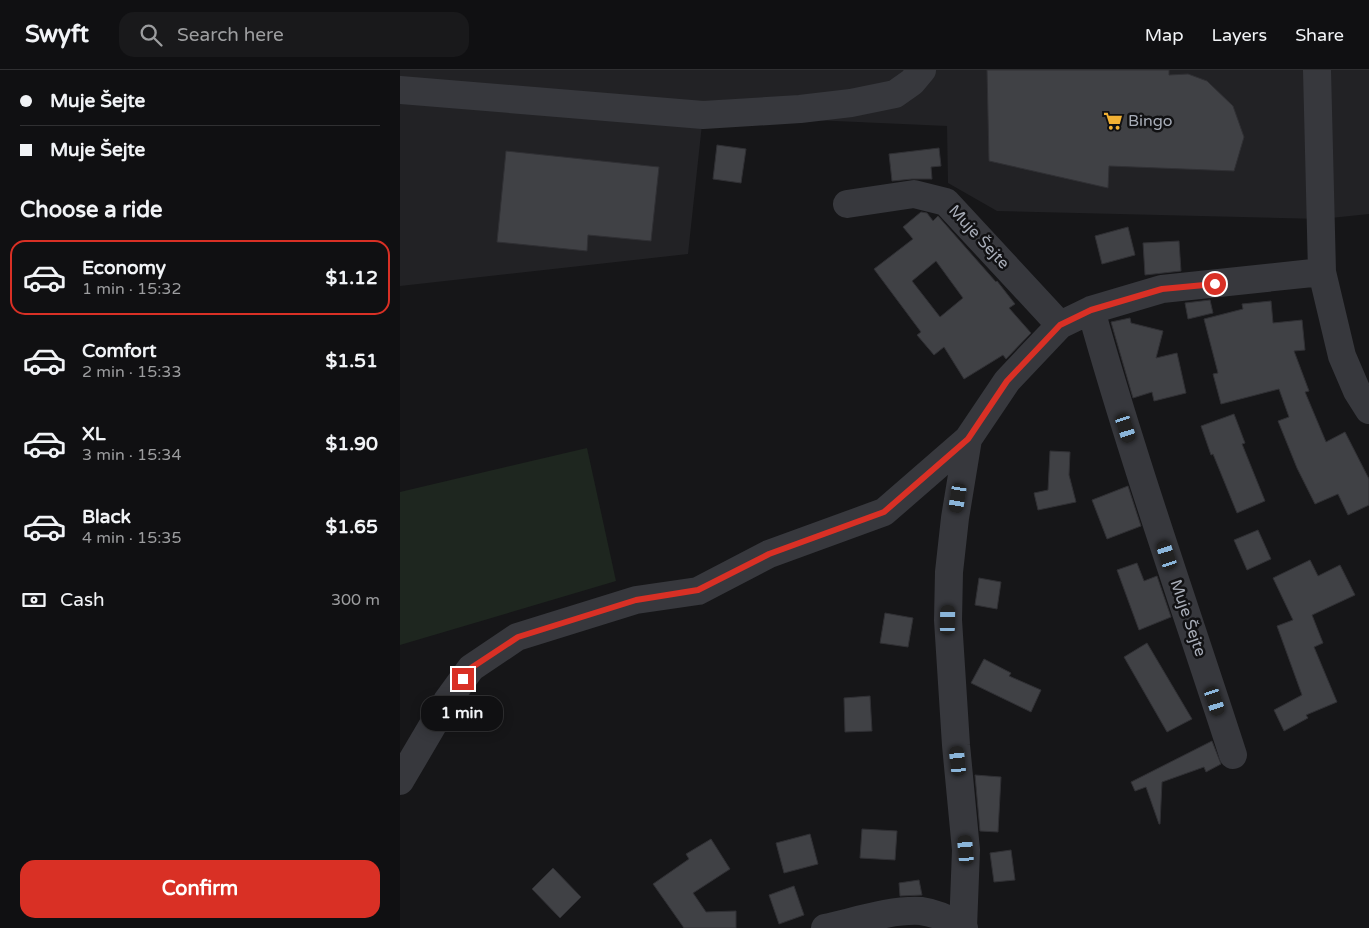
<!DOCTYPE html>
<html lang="en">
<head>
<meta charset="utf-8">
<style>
	:root { --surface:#101012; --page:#19191b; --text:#f1f3f6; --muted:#9c9d9f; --line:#303032; --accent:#d93025 }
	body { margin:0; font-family:"Varela Round",sans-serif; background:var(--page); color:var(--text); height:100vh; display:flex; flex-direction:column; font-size:19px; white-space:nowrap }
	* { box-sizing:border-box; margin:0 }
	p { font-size:16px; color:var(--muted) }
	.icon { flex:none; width:28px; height:28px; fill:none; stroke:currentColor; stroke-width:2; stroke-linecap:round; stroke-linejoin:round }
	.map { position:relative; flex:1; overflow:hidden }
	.side { display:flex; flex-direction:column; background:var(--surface); width:400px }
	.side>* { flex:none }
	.banner { display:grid; align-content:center; height:110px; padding:0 20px; background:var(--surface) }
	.end { position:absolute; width:22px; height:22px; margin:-11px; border:6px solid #d93025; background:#fff; box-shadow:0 0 0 2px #fff }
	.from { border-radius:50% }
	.bubble { position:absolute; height:35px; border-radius:15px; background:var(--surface); box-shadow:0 2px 12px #0003,0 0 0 1px var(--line); font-size:16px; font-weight:800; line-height:35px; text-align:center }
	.car { position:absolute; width:15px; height:30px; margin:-15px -8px; border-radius:6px; box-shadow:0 0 4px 1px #0007; background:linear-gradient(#222 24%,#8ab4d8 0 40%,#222 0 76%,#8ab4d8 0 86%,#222 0) }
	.banner b { display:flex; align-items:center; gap:18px; height:48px; font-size:19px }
	.banner b+b { border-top:1px solid var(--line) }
	.banner i { width:12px; height:12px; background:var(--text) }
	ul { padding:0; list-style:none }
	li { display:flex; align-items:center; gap:15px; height:75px; margin:0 10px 8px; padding:0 10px; border:2px solid transparent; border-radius:15px }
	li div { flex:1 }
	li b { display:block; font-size:19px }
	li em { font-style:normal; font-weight:800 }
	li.selected { border-color:var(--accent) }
	li>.icon { width:45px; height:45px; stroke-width:1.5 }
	h2 { padding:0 20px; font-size:22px; line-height:60px }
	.pay { display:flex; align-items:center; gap:12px; height:55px; padding:0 20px; font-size:19px }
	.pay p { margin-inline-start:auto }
	.button { display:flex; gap:10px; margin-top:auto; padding:10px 20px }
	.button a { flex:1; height:58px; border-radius:15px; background:var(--accent); color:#fff; font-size:20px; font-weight:800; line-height:58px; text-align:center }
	header { display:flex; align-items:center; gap:30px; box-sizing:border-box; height:70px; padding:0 25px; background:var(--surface); border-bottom:1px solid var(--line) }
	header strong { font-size:24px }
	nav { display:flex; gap:28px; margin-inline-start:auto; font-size:18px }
	.search { width:350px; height:45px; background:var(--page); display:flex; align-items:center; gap:12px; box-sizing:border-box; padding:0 18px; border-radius:15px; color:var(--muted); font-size:19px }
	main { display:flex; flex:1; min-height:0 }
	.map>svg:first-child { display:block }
	.built { fill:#222225 }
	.green { fill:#1e261f }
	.building { fill:#404145; stroke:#303034; fill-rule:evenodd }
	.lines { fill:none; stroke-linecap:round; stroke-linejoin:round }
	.minor { stroke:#37383d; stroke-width:28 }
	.route { stroke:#d93025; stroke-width:6 }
	.labels { text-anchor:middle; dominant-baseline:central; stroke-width:5; stroke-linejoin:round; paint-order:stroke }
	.poi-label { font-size:16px; fill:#a8adb8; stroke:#111113; text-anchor:start }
	.street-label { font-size:16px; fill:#a8adb8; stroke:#111113 }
</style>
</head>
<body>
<header>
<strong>Swyft</strong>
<div class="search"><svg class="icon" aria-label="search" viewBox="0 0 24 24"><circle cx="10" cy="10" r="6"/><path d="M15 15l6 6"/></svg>Search here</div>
<nav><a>Map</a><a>Layers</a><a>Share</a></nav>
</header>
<main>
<section class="side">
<div class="banner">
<b><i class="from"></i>Muje Šejte</b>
<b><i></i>Muje Šejte</b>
</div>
<h2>Choose a ride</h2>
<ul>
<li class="selected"><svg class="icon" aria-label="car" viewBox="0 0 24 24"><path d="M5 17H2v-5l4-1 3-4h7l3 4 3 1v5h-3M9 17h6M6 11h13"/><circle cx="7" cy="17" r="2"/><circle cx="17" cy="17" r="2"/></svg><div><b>Economy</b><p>1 min · 15:32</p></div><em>$1.12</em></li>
<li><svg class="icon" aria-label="car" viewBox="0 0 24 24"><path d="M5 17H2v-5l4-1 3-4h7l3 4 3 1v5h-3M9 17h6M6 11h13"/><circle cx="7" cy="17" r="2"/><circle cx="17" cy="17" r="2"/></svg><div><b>Comfort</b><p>2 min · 15:33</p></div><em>$1.51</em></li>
<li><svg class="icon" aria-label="car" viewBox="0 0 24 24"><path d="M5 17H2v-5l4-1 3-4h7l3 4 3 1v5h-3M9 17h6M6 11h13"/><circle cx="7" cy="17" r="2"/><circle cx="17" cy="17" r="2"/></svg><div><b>XL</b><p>3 min · 15:34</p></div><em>$1.90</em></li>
<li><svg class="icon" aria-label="car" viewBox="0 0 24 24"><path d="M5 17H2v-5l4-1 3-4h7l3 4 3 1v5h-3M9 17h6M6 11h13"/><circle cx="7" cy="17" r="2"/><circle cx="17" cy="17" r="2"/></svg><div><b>Black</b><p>4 min · 15:35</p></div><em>$1.65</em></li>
</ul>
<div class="pay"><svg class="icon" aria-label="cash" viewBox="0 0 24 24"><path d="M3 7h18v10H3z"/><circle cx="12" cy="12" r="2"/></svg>Cash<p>300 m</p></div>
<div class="button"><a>Confirm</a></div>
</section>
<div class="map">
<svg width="969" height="858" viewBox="0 0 969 858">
	<rect width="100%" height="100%" fill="#161618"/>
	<path class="built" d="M 0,0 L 969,0 L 969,144 L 921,149 L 597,141 L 548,113 L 547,56 L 303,45 L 288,184 L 0,216 Z"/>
	<path class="green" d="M 187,378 L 216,511 L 0,575 L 0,422 Z"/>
	<path class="building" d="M 587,0 L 769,0 L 769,5 L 788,4 L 807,11 L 833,36 L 844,67 L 834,101 L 709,96 L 708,118 L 589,91 Z
		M 317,75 L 346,79 L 341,113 L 313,109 Z
		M 539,78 L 541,96 L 531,97 L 532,109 L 512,109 L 492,111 L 489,84 Z
		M 106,81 L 259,97 L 251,171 L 188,165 L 187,181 L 97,172 Z
		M 521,142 L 527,143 L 533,151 L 538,146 L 596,212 L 597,211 L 615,234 L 609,238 L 631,263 L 606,289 L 603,285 L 564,309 L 544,277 L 534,285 L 517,265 L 521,262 L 474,199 L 513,169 L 503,157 ZM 536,191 L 563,228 L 540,247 L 512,211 Z
		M 728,157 L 735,185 L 702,194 L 695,166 Z
		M 779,171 L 781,201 L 745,205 L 743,173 Z
		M 810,230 L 813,243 L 788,249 L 785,233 Z
		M 871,231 L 873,253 L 902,250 L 905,280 L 894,281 L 909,321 L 905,322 L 926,372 L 945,362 L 969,409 L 969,435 L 948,445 L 938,424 L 915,434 L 897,398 L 878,351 L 889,347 L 879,319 L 821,334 L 813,304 L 818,303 L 804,249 L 843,239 L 842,234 Z
		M 730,248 L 731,253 L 763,261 L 756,288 L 777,283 L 786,323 L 754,331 L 752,322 L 733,328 L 711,252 Z
		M 834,344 L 845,373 L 842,374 L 865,431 L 837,443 L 813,384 L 811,385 L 801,356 Z
		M 650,381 L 670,382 L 669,405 L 676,432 L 638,440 L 634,423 L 648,420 Z
		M 728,416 L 741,456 L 707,469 L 692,430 Z
		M 858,460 L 871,489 L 847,500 L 834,470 Z
		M 910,490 L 918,506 L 940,495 L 955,525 L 912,545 L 923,573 L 914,577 L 937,632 L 906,645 L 908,648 L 884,661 L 874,640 L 902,625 L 877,556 L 893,550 L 873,508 Z
		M 737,493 L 744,511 L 757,506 L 771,547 L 739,560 L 717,500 Z
		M 579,508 L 601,512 L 597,539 L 575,535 Z
		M 485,543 L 513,548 L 508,577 L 480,573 Z
		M 747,573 L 792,649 L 767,662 L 724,587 Z
		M 584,589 L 611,603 L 609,606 L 641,620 L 631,642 L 571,613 Z
		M 470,626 L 472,661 L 445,662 L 444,628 Z
		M 812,671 L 821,694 L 806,702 L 804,697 L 762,712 L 760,754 L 759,754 L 746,717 L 735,721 L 731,712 Z
		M 575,705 L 601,707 L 598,762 L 580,761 Z
		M 462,759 L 497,761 L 495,790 L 460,788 Z
		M 410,764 L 418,794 L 384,803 L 376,773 Z
		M 311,769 L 330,799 L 293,823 L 306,842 L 336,841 L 336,858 L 284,858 L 253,814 L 289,789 L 286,784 Z
		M 611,780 L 615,810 L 594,812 L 590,783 Z
		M 153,798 L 181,827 L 160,848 L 132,819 Z
		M 519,810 L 522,825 L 500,826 L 499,813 Z
		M 394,816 L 404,845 L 379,854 L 369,825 Z"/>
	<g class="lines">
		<path class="minor" d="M 917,0 L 922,202 L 942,286 L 957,321 L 969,340
			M 0,20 L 303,45 L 400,39 L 451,33 L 495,24 L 512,12 L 522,0
			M 447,134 L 514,124 L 546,132 L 660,255
			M 691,240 C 733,390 785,537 833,685
			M 0,711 L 47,631 L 71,598 L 117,567 L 236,530 L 298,521 L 369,484 L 484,442 L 568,369
			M 425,858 C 453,852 492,839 521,841 C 536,843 551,850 564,858
			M 563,858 L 566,780 L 556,675 L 548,550 L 549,502 L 555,448 L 568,369 L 607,311 L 660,255 L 691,240 L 762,219 L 922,202"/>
	</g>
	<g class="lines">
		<path class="route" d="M 63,609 L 71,598 L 118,567 L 236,530 L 298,520 L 369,484 L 484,442 L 568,369 L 607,311 L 660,255 L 691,240 L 762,219 L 815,214"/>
	</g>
	<defs>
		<g id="supermarket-bare" transform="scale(1.5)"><path d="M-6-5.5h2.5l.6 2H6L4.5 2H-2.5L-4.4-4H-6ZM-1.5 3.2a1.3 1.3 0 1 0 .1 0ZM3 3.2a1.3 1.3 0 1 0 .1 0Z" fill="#f2b134" stroke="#111113" stroke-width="2.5" paint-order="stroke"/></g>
	</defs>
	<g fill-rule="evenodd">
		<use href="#supermarket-bare" x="713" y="51"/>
	</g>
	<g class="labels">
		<g class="poi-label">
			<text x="728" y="51">Bingo</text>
		</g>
		<g class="street-label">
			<text transform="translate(579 167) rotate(47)">Muje Šejte</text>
			<text transform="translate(788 548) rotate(71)">Muje Šejte</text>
		</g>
	</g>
</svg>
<i class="end from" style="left:815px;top:214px"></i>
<i class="end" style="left:63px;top:609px"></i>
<div class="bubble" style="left:21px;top:626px;width:82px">1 min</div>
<i class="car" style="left:726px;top:358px;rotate:162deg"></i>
<i class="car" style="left:558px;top:428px;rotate:189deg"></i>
<i class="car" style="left:767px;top:485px;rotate:342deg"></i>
<i class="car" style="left:548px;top:550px;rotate:1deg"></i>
<i class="car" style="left:815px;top:631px;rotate:162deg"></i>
<i class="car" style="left:558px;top:691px;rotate:354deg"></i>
<i class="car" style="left:566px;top:780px;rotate:355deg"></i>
</div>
</main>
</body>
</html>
